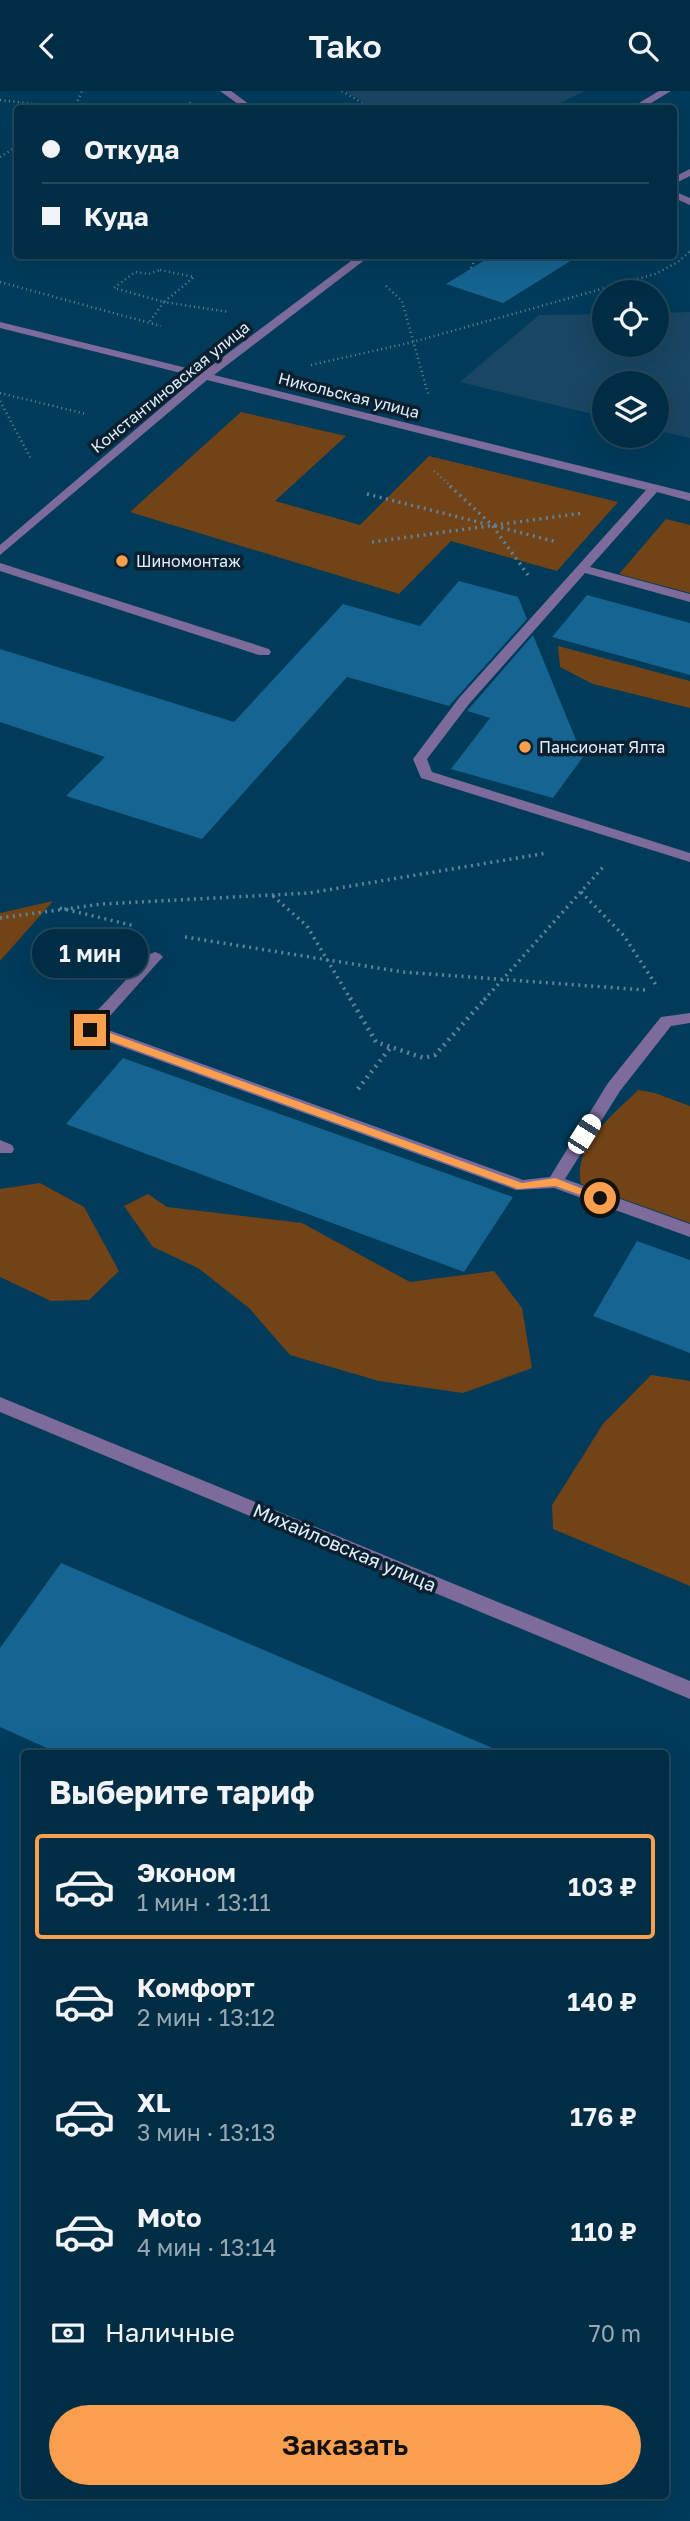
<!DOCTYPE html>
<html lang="ru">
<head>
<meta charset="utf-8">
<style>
	:root { --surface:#002c44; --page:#0e384f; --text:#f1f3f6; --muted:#95a7b2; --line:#22485d; --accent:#fa9f4e }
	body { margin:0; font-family:"Golos Text",sans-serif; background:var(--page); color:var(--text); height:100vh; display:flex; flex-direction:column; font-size:26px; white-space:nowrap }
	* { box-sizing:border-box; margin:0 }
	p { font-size:23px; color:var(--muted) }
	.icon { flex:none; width:38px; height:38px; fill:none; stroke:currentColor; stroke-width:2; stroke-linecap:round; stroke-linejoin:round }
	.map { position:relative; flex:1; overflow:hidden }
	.panel { position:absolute; left:21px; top:1659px; width:648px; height:749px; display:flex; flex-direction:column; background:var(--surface); border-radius:7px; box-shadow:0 7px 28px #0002,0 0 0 2px var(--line) }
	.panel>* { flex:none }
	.top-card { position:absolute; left:14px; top:14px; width:663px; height:154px; border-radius:7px; box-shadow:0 7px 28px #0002,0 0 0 2px var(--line); display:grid; align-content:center; height:154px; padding:0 28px; background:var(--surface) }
	.fabs { position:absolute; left:592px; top:189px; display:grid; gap:14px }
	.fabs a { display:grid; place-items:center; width:77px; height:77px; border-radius:50%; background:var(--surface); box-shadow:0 7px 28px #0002,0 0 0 2px var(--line); font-size:35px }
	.end { position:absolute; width:32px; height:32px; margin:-16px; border:9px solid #fa9f4e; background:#111; box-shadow:0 0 0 4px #111 }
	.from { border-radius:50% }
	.bubble { position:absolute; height:49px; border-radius:24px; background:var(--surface); box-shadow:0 7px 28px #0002,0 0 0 2px var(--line); font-size:23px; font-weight:600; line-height:49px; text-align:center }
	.car { position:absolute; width:21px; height:42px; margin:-21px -10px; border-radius:9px; box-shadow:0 0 5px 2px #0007; background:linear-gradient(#fff 24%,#345 0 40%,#fff 0 76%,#345 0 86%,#fff 0) }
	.top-card b { display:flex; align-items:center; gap:24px; height:66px; font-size:26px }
	.top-card b+b { border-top:2px solid var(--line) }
	.top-card i { width:18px; height:18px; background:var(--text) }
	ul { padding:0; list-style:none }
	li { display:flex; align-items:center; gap:21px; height:105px; margin:0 14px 10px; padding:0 14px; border:4px solid transparent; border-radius:7px }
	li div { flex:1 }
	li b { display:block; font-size:26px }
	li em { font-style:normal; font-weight:600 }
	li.current { border-color:var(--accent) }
	li>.icon { width:63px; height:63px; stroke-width:1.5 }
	h2 { padding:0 28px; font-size:32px; line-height:84px }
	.pay { display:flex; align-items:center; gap:18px; height:77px; padding:0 28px; font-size:26px }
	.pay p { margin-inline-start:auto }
	.button { display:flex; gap:14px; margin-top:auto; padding:14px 28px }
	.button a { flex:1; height:80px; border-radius:42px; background:var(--accent); color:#111; font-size:28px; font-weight:600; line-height:80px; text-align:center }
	header { display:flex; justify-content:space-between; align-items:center; height:91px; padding:0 28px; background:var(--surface); font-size:32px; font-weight:600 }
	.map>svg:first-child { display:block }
	.built { fill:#194663 }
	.green { fill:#724316 }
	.building { fill:#156491 }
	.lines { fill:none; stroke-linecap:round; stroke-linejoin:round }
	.path-far2 { stroke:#5c859d; stroke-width:2.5; stroke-dasharray:1 3.5; stroke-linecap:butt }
	.path-far1 { stroke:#5c859d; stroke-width:3.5; stroke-dasharray:2 4.5; stroke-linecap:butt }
	.path { stroke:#5c859d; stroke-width:4.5; stroke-dasharray:2 5; stroke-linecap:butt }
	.minor { fill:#7c6b9b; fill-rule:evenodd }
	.route { fill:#fa9f4e }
	.poi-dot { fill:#fa9f4e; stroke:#0b202e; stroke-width:2.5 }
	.labels { text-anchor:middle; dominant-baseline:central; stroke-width:7; stroke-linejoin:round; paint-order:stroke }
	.far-street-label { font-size:16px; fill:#dfeffb; stroke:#0b202e }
	.far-poi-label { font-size:16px; fill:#dfeffb; stroke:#0b202e; text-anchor:start }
	.street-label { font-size:19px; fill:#dfeffb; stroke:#0b202e }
</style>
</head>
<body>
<header><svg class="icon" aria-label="back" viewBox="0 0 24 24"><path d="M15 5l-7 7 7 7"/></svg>Tako<svg class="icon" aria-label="search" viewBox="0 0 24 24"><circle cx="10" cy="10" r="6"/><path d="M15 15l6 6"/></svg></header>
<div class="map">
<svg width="690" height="2430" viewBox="0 0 690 2430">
	<rect width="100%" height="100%" fill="#003b5a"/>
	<path class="built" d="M 345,0 L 585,0 L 550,17 L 375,18 Z
		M 690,221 L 690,347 L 656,339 L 656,292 L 604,292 L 604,326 L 460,291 L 539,224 L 604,223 L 604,254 L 656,254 L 656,222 Z"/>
	<path class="green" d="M 241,321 L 346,345 L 275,410 L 360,434 L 429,365 L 618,411 L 557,480 L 451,450 L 399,503 L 130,421 Z
		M 666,428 L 690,434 L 690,502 L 619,483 Z
		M 558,555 L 690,590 L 690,617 L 593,593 L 560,576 Z
		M 53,810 L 0,870 L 0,822 Z
		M 638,999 L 655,1002 L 690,1015 L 690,1132 L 581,1093 C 572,1055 614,1023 638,999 Z
		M 40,1092 L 84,1116 L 119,1180 L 89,1209 L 51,1210 L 0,1186 L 0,1098 Z
		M 148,1103 L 167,1116 L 302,1132 L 410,1191 L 494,1180 L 522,1217 L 532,1277 L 463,1302 L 379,1290 L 290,1264 L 249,1217 L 198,1177 L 153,1156 L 124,1115 Z
		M 651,1284 L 690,1290 L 690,1495 L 553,1438 L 552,1414 L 603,1333 Z"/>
	<path class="building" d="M 493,164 L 580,164 L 503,212 L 446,193 Z
		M 459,490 L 518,506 L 527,528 L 449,615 L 347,586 L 202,748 L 66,705 L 105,666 L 0,631 L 0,558 L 234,631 L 343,513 L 420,535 Z
		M 587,504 L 690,532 L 690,584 L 552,546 Z
		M 533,544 L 583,666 L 553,707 L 451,678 L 490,627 L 467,620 Z
		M 123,967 L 513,1106 L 464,1181 L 66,1033 Z
		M 637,1150 L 690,1169 L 690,1262 L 593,1225 Z
		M 61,1472 L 504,1662 L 58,1662 L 0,1636 L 0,1557 Z"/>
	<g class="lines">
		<path class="path-far2" d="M 342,0 L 372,18
			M 0,9 L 76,18
			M 74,18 L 82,0
			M 183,18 L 192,11
			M 0,66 L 18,55
			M 471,177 L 477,164
			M 160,179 L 194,186 L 164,211 L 114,197 L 135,181 L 149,183 Z
			M 0,191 L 161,235
			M 386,195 L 402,210 L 428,303
			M 150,230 L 164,211 L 229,221
			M 311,274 L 413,251 L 655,183 L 678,171 L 690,160
			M 0,302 L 86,323
			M 0,310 L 31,368
			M 434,380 L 452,396"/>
		<path class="path-far1" d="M 450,395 L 492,434 L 528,484
			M 367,403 L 486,433
			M 495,435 L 557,451
			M 372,451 L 583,422
			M 581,801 L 624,845 L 658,897
			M 273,805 L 307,835 L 351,909
			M 60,817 L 135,835
			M 0,827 L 102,813 L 309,802 L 547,762
			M 185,846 L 403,881 L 645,899
			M 484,909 L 604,775"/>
		<path class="path" d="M 350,907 L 376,951 L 424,967 L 435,964 L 486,907
			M 358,998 L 390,957"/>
		<path class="minor" d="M 220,0 L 231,0 L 256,18 L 245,18 Z
			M 659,0 L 671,0 L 641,18 L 629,18 Z
			M 690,78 L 690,85 L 674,93 L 674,86 Z
			M 674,100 L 690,107 L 690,114 L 674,107 Z
			M 359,164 L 371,164 L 214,284 L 690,402 L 690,410 L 657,401 L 590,476 L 690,503 L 690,511 L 585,482 L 469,613 L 427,668 L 432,681 L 690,762 L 690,771 L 421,687 L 413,668 L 459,607 L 646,399 L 207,289 L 0,464 L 0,454 L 197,286 L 0,237 L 0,231 L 203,281 Z
			M 0,472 L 269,558 L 271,561 L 269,564 L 259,564 L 0,480 Z
			M 155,861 L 160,863 L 163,866 L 160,869 L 100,936 L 523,1089 L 550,1086 L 608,992 L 661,926 L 690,922 L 690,932 L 671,935 L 620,1000 L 565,1088 L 690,1133 L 690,1146 L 554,1097 L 516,1099 L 84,942 L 82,938 L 84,934 L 150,863 Z
			M 0,1049 L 12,1054 L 14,1058 L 12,1062 L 0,1062 Z
			M 0,1306 L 690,1590 L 690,1608 L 0,1321 Z"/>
	</g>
	<path class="route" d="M 86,936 L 93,936 L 522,1092 L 555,1087 L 606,1107 L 600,1111 L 555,1095 L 518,1098 L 86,941 Z"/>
	<g class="poi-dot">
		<circle cx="122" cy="470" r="7"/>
		<circle cx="525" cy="656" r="7"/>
	</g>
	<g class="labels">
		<g class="far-street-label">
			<text transform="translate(170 296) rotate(-39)">Константиновская улица</text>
			<text transform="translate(349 304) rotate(14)">Никольская улица</text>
		</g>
		<g class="far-poi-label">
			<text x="136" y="470">Шиномонтаж</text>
			<text x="539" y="656">Пансионат Ялта</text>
		</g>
		<g class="street-label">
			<text transform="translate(345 1456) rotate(23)">Михайловская улица</text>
		</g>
	</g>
</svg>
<div class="fabs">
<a><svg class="icon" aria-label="locate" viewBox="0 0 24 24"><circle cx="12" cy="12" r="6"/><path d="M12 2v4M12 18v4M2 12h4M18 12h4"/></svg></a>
<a><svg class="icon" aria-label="layers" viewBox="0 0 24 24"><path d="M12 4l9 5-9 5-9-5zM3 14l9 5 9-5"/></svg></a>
</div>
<i class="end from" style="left:600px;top:1107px"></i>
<i class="end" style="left:90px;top:939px"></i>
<div class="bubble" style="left:32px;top:838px;width:116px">1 мин</div>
<i class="car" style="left:584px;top:1043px;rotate:32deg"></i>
<div class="top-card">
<b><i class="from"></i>Откуда</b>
<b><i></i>Куда</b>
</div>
<section class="panel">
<h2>Выберите тариф</h2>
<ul>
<li class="current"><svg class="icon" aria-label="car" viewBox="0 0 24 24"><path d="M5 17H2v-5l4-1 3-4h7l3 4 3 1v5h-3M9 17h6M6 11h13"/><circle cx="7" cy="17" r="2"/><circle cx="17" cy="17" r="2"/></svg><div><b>Эконом</b><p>1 мин · 13:11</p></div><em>103 ₽</em></li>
<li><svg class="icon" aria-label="car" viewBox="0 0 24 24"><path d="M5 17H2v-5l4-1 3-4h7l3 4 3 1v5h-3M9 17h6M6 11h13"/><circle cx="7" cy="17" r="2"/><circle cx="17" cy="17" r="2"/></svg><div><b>Комфорт</b><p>2 мин · 13:12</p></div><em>140 ₽</em></li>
<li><svg class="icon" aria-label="car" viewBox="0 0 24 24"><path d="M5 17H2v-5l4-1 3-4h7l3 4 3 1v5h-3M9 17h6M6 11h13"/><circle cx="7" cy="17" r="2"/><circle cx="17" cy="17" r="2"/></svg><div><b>XL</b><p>3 мин · 13:13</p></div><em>176 ₽</em></li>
<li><svg class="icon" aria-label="car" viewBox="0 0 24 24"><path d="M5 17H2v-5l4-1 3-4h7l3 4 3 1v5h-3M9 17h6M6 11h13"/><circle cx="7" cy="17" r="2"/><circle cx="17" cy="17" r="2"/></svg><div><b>Moto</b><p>4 мин · 13:14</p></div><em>110 ₽</em></li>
</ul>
<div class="pay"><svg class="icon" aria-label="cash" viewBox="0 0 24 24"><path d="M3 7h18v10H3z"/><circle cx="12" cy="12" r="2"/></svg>Наличные<p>70 m</p></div>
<div class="button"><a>Заказать</a></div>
</section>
</div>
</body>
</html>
